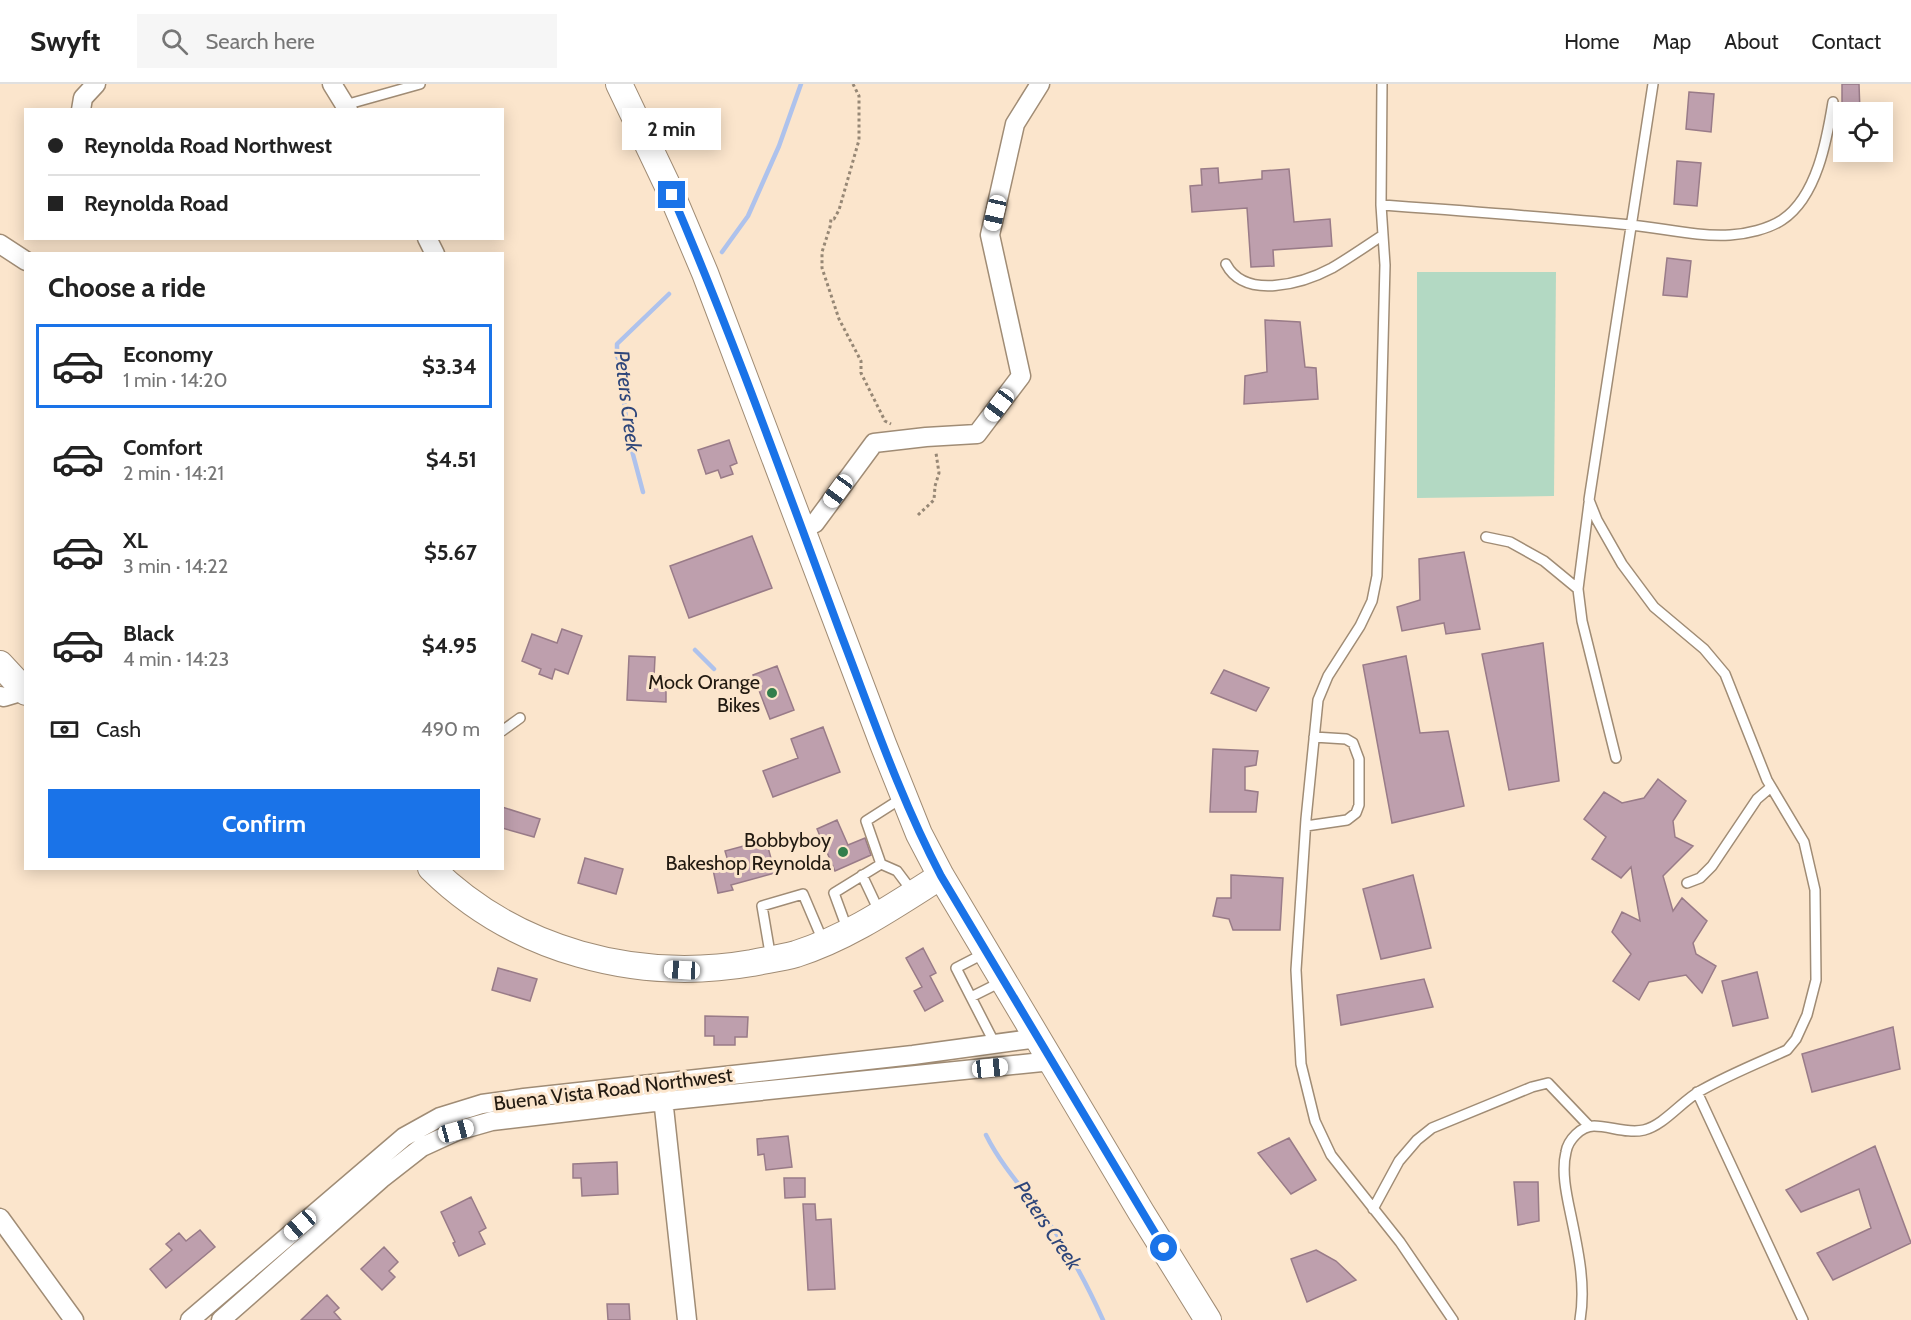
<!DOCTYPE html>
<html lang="en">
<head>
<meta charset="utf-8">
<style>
	:root { --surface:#fff; --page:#f6f6f6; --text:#222; --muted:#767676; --line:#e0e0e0; --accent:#1a73e8 }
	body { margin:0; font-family:Cabin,sans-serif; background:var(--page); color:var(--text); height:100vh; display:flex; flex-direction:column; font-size:22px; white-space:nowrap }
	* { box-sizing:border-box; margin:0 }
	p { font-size:20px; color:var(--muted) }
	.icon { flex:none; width:33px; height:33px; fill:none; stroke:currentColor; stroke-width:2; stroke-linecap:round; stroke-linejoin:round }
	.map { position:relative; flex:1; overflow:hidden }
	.panel { position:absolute; left:24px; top:168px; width:480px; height:618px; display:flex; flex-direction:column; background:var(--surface); border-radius:0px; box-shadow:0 3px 15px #0003 }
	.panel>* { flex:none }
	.guide { position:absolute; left:24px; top:24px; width:480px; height:132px; border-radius:0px; box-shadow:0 3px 15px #0003; display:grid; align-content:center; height:132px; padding:0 24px; background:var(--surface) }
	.tools { position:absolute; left:1833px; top:18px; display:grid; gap:12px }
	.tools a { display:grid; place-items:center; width:60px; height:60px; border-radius:0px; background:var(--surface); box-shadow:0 3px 15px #0003; font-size:30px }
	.end { position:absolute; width:27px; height:27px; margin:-14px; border:8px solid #1a73e8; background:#fff; box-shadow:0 0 0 3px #fff }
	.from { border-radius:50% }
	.bubble { position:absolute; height:42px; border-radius:0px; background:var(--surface); box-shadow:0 3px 15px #0003; font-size:20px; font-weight:700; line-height:42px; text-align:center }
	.car { position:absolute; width:18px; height:36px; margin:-18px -9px; border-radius:8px; box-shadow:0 0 4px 2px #0007; background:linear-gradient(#fff 24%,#345 0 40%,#fff 0 76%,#345 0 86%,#fff 0) }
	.guide b { display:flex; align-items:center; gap:21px; height:57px; font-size:22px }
	.guide b+b { border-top:2px solid var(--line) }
	.guide i { width:15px; height:15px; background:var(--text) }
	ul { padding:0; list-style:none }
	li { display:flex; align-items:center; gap:18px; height:84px; margin:0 12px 9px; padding:0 12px; border:3px solid transparent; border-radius:0px }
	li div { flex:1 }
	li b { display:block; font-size:22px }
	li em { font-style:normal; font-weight:700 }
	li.active { border-color:var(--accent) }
	li>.icon { width:54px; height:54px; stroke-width:1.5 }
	h2 { padding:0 24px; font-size:27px; line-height:72px }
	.pay { display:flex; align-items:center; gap:15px; height:66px; padding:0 24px; font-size:22px }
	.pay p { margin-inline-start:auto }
	.primary-button { display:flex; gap:12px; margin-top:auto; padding:12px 24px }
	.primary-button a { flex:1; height:69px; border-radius:0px; background:var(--accent); color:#fff; font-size:24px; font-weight:700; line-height:69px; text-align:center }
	header { display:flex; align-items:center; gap:36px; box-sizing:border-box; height:84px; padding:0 30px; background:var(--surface); border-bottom:2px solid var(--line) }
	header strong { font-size:28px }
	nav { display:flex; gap:33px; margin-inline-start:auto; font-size:21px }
	.search { width:420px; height:54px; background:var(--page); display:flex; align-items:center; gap:15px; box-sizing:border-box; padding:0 21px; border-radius:0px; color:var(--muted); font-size:22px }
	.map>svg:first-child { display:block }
	.green { fill:#b3d9c3 }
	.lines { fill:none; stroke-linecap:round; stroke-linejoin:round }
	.stream { stroke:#aec2ec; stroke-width:4.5 }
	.building { fill:#be9fad; stroke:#997b88; stroke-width:1.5 }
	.lane-casing { stroke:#a08c75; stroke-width:12 }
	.street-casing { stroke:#a08c75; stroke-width:21 }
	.secondary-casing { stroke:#a08c75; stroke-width:28 }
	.path { stroke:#968775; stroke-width:3; stroke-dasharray:3 3; stroke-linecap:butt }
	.lane { stroke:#fff; stroke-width:9 }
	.street { stroke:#fff; stroke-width:18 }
	.secondary { stroke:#fff; stroke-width:26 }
	.route { stroke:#1a73e8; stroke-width:8 }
	.poi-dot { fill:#337e4c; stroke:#fbe5cc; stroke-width:2 }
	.labels { text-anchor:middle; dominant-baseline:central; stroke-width:6; stroke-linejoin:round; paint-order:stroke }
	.poi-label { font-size:20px; fill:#221a11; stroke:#fbe5cc; text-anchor:end }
	.street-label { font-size:20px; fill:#221a11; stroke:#fbe5cc }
	.water-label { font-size:21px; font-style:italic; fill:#2e467a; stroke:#fbe5cc }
</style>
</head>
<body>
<header>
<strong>Swyft</strong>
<div class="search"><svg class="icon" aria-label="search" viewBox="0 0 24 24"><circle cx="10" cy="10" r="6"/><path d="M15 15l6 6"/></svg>Search here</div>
<nav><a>Home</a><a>Map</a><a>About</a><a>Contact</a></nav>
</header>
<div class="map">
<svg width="1911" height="1236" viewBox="0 0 1911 1236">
	<rect width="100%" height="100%" fill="#fbe5cc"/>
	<path class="green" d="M 1417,188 L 1556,188 L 1554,412 L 1417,414 Z"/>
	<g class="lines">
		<path class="stream" d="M 722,168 L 748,132 L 779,62 L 801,0
			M 643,408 L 631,363 L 631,352 L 626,335 L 623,306 L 620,300 L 620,278 L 617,272 L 617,260 L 669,210
			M 695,566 L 714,585
			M 986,1051 C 1001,1081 1023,1105 1043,1131 C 1068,1164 1086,1198 1103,1236"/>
	</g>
	<path class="building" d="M 1842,0 L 1859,0 L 1860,28 L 1842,28 Z
		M 1689,8 L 1714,10 L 1711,48 L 1686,45 Z
		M 1677,77 L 1701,79 L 1697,122 L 1674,120 Z
		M 1218,84 L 1219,99 L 1262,95 L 1262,87 L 1289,85 L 1294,138 L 1330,135 L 1332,162 L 1273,166 L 1274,182 L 1251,183 L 1247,124 L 1192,128 L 1190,102 L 1202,101 L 1201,85 Z
		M 1667,174 L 1691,177 L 1687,213 L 1663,211 Z
		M 1265,236 L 1300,238 L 1305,283 L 1316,284 L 1318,315 L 1244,320 L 1245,292 L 1267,288 Z
		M 729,356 L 737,379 L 730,382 L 733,390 L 721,394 L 718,386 L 706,390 L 698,366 Z
		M 752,452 L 772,504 L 689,534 L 670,482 Z
		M 1464,468 L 1480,545 L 1446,550 L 1444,539 L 1402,547 L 1397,523 L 1420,516 L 1419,475 Z
		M 562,545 L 582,552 L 568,590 L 555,585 L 552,595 L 539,590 L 541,585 L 522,577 L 532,550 L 557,559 Z
		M 1543,559 L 1559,697 L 1509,706 L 1482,570 Z
		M 629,572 L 655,573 L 654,594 L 666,594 L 666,618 L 627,616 Z
		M 1406,572 L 1420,649 L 1448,647 L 1464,722 L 1392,739 L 1363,581 Z
		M 777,582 L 794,626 L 770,635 L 753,591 Z
		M 1224,586 L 1269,604 L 1256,627 L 1211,609 Z
		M 823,643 L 840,688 L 773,713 L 763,687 L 798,674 L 791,655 Z
		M 1213,665 L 1258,667 L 1256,681 L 1245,683 L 1245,706 L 1258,708 L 1256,728 L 1210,728 Z
		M 1658,695 L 1686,717 L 1673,737 L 1675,753 L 1693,762 L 1663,792 L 1673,827 L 1682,814 L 1707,837 L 1693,859 L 1696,870 L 1716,882 L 1702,909 L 1686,891 L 1649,898 L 1639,916 L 1613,897 L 1631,870 L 1612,848 L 1622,828 L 1640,837 L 1631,783 L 1621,794 L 1592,775 L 1606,753 L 1584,735 L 1604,708 L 1622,719 L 1644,714 Z
		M 502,723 L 540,735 L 534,753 L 502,744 Z
		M 837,736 L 848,761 L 865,754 L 871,771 L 835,787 L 817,745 Z
		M 766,756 L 775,789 L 731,801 L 733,806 L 718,809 L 712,781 L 728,777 L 725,767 Z
		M 585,774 L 623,785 L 616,810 L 578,799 Z
		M 1231,791 L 1283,794 L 1280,846 L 1233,846 L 1229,835 L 1213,832 L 1217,814 L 1231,814 Z
		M 1413,791 L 1431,864 L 1381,875 L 1363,805 Z
		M 923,864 L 936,889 L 930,892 L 943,917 L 925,927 L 914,907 L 922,903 L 906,874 Z
		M 498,884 L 537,895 L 530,917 L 492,906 Z
		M 1757,888 L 1768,934 L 1733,942 L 1722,897 Z
		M 1424,895 L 1433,923 L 1341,941 L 1337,911 Z
		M 705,932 L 748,933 L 747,953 L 735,953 L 735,961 L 714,961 L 714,952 L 705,952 Z
		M 1893,943 L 1900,985 L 1812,1008 L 1802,970 Z
		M 788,1052 L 792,1083 L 766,1086 L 764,1070 L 758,1071 L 757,1055 Z
		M 1289,1054 L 1316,1096 L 1291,1110 L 1258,1069 Z
		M 1875,1062 L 1911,1159 L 1833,1196 L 1817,1169 L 1871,1144 L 1859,1105 L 1801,1128 L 1786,1106 Z
		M 617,1078 L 618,1110 L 582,1112 L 581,1094 L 573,1094 L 573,1080 Z
		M 784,1094 L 805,1094 L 805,1113 L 785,1114 Z
		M 1514,1098 L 1538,1098 L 1539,1137 L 1518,1141 Z
		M 471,1113 L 486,1144 L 479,1148 L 485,1160 L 459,1172 L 453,1159 L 455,1158 L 441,1128 Z
		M 803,1120 L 815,1120 L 816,1136 L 831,1135 L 835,1205 L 808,1206 Z
		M 200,1146 L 215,1163 L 166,1204 L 150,1185 L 172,1166 L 166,1160 L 179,1149 L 186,1157 Z
		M 384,1163 L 398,1178 L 389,1187 L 395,1193 L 382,1206 L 361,1185 Z
		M 1316,1166 L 1336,1177 L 1356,1196 L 1307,1218 L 1291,1175 Z
		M 327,1211 L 339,1224 L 334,1228 L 341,1236 L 301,1236 Z
		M 607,1220 L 629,1220 L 630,1236 L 608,1236 Z"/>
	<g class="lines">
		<g class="lane-casing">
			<path id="lane" d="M 1382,0 L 1381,121 L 1385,181 L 1377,492 L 1372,517 L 1360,542 L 1328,592 L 1318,616 L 1306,735 L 1296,886 L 1301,980 L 1315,1037 L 1331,1071 L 1400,1158 L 1453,1236
				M 345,21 L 420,0
				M 1381,121 C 1464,127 1548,133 1631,141 C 1663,144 1697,153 1730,151 C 1747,150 1768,145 1782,136 C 1817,113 1827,55 1833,18
				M 1226,180 C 1245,216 1302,200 1332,184 C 1349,174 1366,162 1383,151
				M 1589,419 L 1578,505 L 1582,537 L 1616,674
				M 1486,453 L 1510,458 L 1544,477 L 1578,505
				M 502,647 L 520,634
				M 1306,742 L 1347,736 L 1356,729 L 1359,721 L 1359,675 L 1353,659 L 1346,655 L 1314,653
				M 881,780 L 897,787 L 912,807
				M 862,791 L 879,827
				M 1687,799 L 1700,794 L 1712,782 L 1757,715 L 1771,703
				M 848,847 L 834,809 L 881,780 L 866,737 L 902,714
				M 985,869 L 956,884 L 995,960
				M 771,875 L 762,822 L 803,810 L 823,857
				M 971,913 L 1001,898
				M 1697,1008 L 1803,1236
				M 1373,1125 L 1399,1077 L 1417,1056 L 1432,1044 L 1532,1003 L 1548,999 L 1589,1042
				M 1580,1236 C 1586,1201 1578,1166 1571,1132 C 1567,1113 1561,1088 1566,1068 C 1568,1056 1581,1042 1594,1042 C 1610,1042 1627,1050 1644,1046 C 1664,1041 1682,1017 1700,1007 C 1728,991 1758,979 1787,966 L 1796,955 L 1807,931 L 1816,896 L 1815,806 L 1804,758 L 1767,696 L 1725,590 L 1704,565 L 1654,523 L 1622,480 L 1597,436 L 1589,416 L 1653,0"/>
		</g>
		<g class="street-casing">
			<path id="street" d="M 332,0 L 348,26
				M 81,26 L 83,14 L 96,0
				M 427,154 L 435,170
				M 0,160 L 26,177
				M 802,445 L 815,439 L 874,359 L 926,353 L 977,350 L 1021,292 L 990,151 L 1015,40 L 1040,0
				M 0,612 L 4,613 L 24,607
				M 662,1005 L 687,1236
				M 0,1134 L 74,1236
				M 190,1236 L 404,1053 L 440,1033 L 482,1020 L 524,1014 L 913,971 L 1038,954
				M 221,1236 L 381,1095 L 422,1063 L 457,1047 L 492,1037 L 663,1017 L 1052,977"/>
		</g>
		<g class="secondary-casing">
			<path id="secondary" d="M 619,0 L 672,111 L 705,189 L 883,660 L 919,750 L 941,792 L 1141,1128 L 1208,1236
				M 0,580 L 26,608
				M 431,784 C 515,867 637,899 752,879 C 766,876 782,874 796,870 C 849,853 895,821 941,792"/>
		</g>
		<path class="path" d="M 853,0 L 859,12 L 859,56 L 839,126 L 834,135 L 831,135 L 830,143 L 822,168 L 822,184 L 839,235 L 861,277 L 861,289 L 885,337 L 891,340
			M 918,431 L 934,416 L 935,402 L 939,389 L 936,369"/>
		<use href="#lane" class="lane"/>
		<use href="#street" class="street"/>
		<use href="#secondary" class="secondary"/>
	</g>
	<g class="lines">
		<path class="route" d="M 672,111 C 734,256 787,405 842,553 C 873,634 901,716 941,792 L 1164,1164"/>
	</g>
	<g class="poi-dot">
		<circle cx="772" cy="609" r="6"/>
		<circle cx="843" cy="768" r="6"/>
	</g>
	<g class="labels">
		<g class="poi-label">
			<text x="760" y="598">Mock Orange<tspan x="760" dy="23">Bikes</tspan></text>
			<text x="831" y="756">Bobbyboy<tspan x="831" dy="23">Bakeshop Reynolda</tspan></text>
		</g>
		<g class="street-label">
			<text transform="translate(613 1005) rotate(-7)">Buena Vista Road Northwest</text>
		</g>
		<g class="water-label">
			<text transform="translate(628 317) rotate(83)">Peters Creek</text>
			<text transform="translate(1048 1141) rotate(56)">Peters Creek</text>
		</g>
	</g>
</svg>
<div class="tools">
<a><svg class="icon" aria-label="locate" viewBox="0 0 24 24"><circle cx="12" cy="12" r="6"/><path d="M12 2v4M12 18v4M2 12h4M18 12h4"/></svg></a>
</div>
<i class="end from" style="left:1164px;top:1164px"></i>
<i class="end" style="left:672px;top:111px"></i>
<div class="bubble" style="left:622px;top:24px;width:99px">2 min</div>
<i class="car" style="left:995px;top:129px;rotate:193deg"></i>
<i class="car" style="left:999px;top:321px;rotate:217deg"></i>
<i class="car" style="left:838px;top:407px;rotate:216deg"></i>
<i class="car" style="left:682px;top:886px;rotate:273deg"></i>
<i class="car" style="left:990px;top:984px;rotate:84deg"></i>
<i class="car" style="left:456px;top:1047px;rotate:75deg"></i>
<i class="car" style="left:300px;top:1141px;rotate:229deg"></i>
<div class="guide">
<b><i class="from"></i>Reynolda Road Northwest</b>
<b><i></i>Reynolda Road</b>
</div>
<section class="panel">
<h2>Choose a ride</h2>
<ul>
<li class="active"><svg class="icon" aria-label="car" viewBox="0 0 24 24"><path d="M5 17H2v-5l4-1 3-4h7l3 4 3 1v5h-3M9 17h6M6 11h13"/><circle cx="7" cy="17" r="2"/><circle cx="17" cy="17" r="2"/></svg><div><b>Economy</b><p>1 min · 14:20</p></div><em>$3.34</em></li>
<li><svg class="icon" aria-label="car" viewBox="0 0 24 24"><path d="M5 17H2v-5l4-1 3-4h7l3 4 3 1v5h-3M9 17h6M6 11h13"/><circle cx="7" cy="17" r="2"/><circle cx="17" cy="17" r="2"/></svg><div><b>Comfort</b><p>2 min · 14:21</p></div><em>$4.51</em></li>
<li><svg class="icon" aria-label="car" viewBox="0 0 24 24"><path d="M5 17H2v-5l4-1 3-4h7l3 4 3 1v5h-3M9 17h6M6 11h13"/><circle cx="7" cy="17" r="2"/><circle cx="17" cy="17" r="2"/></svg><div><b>XL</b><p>3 min · 14:22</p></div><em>$5.67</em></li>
<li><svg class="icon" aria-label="car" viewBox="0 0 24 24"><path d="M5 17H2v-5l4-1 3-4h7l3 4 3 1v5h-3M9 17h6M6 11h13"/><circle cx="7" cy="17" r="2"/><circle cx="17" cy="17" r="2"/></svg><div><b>Black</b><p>4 min · 14:23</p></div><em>$4.95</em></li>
</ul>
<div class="pay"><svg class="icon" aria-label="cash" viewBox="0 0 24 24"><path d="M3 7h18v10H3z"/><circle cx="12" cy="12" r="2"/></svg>Cash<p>490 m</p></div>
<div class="primary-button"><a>Confirm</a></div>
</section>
</div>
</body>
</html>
